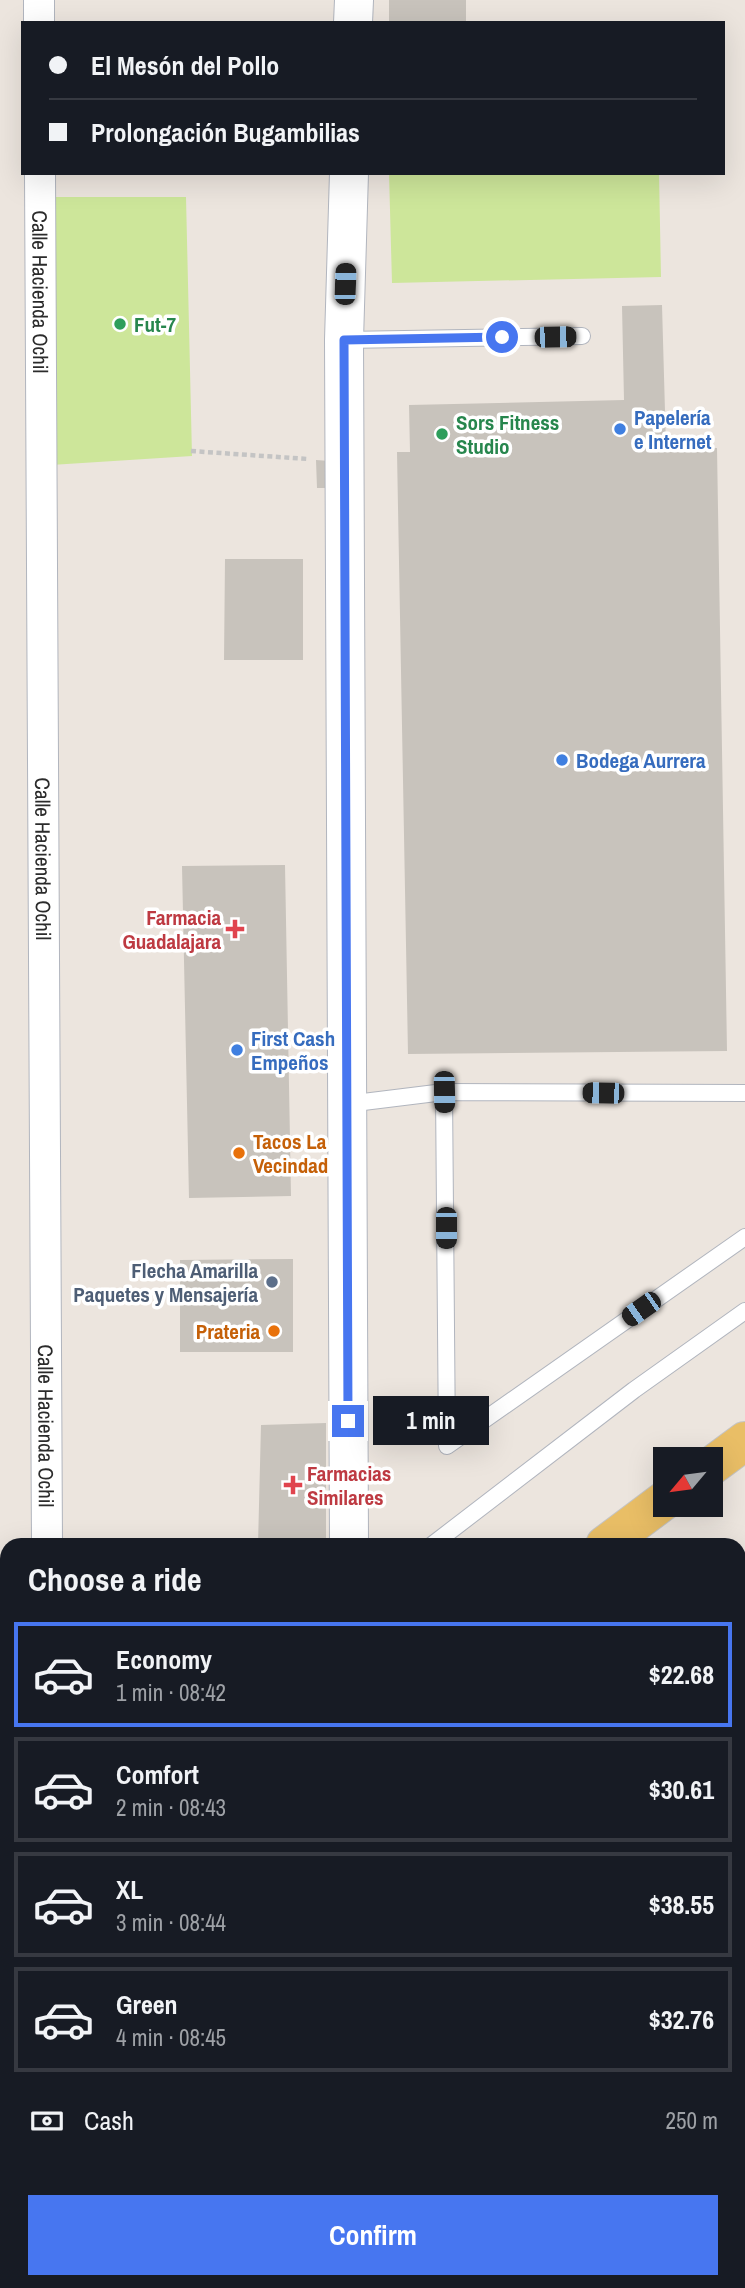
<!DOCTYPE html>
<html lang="en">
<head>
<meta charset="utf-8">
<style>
	:root { --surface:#171b24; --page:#242831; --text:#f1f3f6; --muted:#9ea1a6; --line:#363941; --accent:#4776f0 }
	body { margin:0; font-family:"Archivo Narrow",sans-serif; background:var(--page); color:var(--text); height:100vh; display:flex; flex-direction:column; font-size:26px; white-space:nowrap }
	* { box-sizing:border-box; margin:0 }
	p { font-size:23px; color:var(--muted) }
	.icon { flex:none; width:38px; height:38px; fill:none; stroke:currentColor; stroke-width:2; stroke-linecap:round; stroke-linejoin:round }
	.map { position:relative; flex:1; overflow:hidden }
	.sheet { position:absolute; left:0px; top:1538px; width:746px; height:751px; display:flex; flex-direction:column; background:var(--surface); border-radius:21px 21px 0 0; box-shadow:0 7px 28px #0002 }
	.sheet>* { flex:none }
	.top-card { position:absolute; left:21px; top:21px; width:704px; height:154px; border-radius:0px; box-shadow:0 7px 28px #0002; display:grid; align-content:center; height:154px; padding:0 28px; background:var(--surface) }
	.needle { width:46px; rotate:241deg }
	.buttons { position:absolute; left:653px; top:1447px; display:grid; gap:14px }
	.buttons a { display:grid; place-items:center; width:70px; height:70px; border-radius:0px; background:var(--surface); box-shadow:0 7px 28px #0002; font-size:35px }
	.end { position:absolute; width:32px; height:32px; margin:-16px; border:9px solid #4776f0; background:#fff; box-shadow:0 0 0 4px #fff }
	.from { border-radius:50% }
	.bubble { position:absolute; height:49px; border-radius:0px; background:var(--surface); box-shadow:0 7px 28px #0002; font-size:23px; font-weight:800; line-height:49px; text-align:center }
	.car { position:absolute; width:21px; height:42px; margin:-21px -10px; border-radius:9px; box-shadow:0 0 5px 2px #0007; background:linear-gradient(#222 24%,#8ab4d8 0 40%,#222 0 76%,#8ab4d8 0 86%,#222 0) }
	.top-card b { display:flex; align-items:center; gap:24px; height:66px; font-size:26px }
	.top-card b+b { border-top:2px solid var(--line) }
	.top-card i { width:18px; height:18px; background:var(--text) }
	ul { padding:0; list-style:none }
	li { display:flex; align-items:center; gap:21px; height:105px; margin:0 14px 10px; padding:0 14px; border:4px solid var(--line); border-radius:0px }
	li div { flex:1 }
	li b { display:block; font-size:26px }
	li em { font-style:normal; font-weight:800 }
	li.on { border-color:var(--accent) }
	li>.icon { width:63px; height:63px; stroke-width:1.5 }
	h2 { padding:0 28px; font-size:32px; line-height:84px }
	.pay { display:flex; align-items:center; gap:18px; height:77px; padding:0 28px; font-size:26px }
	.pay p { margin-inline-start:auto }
	.action { display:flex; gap:14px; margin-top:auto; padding:14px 28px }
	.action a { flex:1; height:80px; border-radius:0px; background:var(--accent); color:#fff; font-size:28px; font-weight:800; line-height:80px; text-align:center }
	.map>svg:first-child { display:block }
	.pitch { fill:#cde69a }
	.building { fill:#c8c3bc }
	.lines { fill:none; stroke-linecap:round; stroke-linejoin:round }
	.service-casing { stroke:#b1b5be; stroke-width:18 }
	.minor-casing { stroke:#b1b5be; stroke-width:32 }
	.tertiary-casing { stroke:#b1b5be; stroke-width:40 }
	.primary-casing { stroke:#c4c4c4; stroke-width:40 }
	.path { stroke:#c4c4c4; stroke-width:4.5; stroke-dasharray:5 3.5; stroke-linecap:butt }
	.service { stroke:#fff; stroke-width:16 }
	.minor { stroke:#fff; stroke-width:30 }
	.tertiary { stroke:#fff; stroke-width:38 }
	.primary { stroke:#e9be66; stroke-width:38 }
	.route { stroke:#4776f0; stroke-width:9 }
	.leisure-dot { fill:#2e9e5b; stroke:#fff; stroke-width:2.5 }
	.shop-dot { fill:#3f7fe0; stroke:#fff; stroke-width:2.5 }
	.health-dot { fill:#e0444e; stroke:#fff; stroke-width:2.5 }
	.food-dot { fill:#e8710a; stroke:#fff; stroke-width:2.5 }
	.service-dot { fill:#5c6f8a; stroke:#fff; stroke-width:2.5 }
	.labels { text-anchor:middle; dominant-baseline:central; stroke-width:7; stroke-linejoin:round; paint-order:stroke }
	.street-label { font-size:21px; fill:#2b2b2b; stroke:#fff }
	.leisure-label { font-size:21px; font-weight:bold; fill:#27864d; stroke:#fff; text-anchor:start }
	.shop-label { font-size:21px; font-weight:bold; fill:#366cbe; stroke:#fff; text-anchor:start }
	.health-label { font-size:21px; font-weight:bold; fill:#be3a42; stroke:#fff; text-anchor:end }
	.food-label { font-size:21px; font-weight:bold; fill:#c56008; stroke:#fff; text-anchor:start }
	.service-label { font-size:21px; font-weight:bold; fill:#4e5e75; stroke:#fff; text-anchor:end }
</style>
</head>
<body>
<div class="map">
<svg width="745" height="2288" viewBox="0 0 745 2288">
	<rect width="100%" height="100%" fill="#ece5de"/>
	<path class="pitch" d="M 389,173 L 659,173 L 661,277 L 392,283 Z
		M 51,197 L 186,197 L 192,456 L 51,465 Z"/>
	<path class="building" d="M 389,0 L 466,0 L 466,23 L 389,23 Z
		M 662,305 L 666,447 L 717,448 L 727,1051 L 408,1054 L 397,452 L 410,452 L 409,405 L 624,400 L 622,306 Z
		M 316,460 L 343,462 L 343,488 L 317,488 Z
		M 225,559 L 303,559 L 303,660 L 224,660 Z
		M 285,865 L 291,1196 L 189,1198 L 182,866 Z
		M 293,1259 L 293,1352 L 180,1352 L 180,1260 Z
		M 326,1423 L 326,1545 L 258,1545 L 261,1425 Z
		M 0,1646 L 3,1646 L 2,1675 L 0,1675 Z
		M 745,1682 L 745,1803 L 738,1795 L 738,1687 Z
		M 7,1753 L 7,1862 L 0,1862 L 0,1754 Z
		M 0,2139 L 7,2153 L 7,2282 L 70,2282 L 72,2286 L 68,2288 L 0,2288 Z"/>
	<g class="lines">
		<g class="service-casing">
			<path id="service" d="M 344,340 L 582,336
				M 444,1092 L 447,1446 L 745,1237
				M 347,1104 L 444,1092 L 745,1093
				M 432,1545 L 634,1390 L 745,1311
				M 0,1589 L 7,1589
				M 0,1763 L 7,1763
				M 738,1872 L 745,1881"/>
		</g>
		<g class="minor-casing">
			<g id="minor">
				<path d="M 39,0 L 39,23"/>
				<path id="s1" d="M 40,173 L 47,1545"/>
			</g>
		</g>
		<g class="tertiary-casing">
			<path id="tertiary" d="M 353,23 L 354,0
				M 349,1545 L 344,340 L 349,173"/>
		</g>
		<g class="primary-casing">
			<path id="primary" d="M 710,1467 L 745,1441
				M 605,1545 L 665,1500
				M 0,1900 L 7,1896
				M 0,1957 L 7,1954"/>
		</g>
		<path class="path" d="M 191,451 L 308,459"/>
		<use href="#service" class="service"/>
		<use href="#minor" class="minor"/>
		<use href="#tertiary" class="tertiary"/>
		<use href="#primary" class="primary"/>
	</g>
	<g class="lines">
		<path class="route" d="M 348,1421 L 344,340 L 502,337"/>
	</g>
	<g class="leisure-dot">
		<circle cx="120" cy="324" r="7"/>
		<circle cx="442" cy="434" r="7"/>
	</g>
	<g class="shop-dot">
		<circle cx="620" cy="429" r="7"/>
		<circle cx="562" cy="760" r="7"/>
		<circle cx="237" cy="1050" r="7"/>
	</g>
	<g class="health-dot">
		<path d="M231.5 918.5h7v7h7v7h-7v7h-7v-7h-7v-7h7z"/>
		<path d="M289.5 1474.5h7v7h7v7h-7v7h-7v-7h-7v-7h7z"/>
	</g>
	<g class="food-dot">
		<circle cx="239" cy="1153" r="7"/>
		<circle cx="274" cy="1331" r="7"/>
	</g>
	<circle class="service-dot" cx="272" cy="1282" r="7"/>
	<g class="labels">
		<g class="street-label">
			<text stroke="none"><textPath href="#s1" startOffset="119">Calle Hacienda Ochil</textPath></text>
			<text stroke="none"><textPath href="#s1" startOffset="686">Calle Hacienda Ochil</textPath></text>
			<text stroke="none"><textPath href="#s1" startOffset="1253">Calle Hacienda Ochil</textPath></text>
		</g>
		<g class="leisure-label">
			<text x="134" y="324">Fut-7</text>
			<text x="456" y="422">Sors Fitness<tspan x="456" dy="24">Studio</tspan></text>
		</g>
		<g class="shop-label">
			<text x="634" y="417">Papelería<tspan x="634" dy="24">e Internet</tspan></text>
			<text x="576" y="760">Bodega Aurrera</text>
			<text x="251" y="1038">First Cash<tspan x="251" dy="24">Empeños</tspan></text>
		</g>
		<g class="health-label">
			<text x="221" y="917">Farmacia<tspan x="221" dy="24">Guadalajara</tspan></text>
			<text x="307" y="1473" text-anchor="start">Farmacias<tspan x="307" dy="24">Similares</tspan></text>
		</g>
		<g class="food-label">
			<text x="253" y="1141">Tacos La<tspan x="253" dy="24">Vecindad</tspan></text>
			<text x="260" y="1331" text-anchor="end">Prateria</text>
		</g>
		<g class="service-label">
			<text x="258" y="1270">Flecha Amarilla<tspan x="258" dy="24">Paquetes y Mensajería</tspan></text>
		</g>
	</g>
</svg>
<div class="buttons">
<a><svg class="needle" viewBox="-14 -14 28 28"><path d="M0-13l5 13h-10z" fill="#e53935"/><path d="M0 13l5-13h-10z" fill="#9ea1a6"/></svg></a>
</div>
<i class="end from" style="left:502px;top:337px"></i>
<i class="end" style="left:348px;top:1421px"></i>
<div class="bubble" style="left:373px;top:1396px;width:116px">1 min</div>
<i class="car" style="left:345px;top:284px;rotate:2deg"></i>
<i class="car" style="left:555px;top:337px;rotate:89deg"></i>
<i class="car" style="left:444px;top:1092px;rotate:179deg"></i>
<i class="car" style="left:603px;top:1093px;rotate:271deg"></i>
<i class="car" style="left:446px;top:1228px;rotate:180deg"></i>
<i class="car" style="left:641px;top:1309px;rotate:235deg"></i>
<div class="top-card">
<b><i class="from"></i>El Mesón del Pollo</b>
<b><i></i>Prolongación Bugambilias</b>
</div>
<section class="sheet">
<h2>Choose a ride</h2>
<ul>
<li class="on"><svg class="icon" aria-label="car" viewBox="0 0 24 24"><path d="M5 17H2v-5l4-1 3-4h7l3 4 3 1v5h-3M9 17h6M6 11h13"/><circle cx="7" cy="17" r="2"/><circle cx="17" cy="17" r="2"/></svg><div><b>Economy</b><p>1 min · 08:42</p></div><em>$22.68</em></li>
<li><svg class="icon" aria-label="car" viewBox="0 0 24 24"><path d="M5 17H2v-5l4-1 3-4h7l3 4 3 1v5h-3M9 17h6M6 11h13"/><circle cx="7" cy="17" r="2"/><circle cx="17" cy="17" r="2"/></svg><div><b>Comfort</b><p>2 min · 08:43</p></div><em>$30.61</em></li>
<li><svg class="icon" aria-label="car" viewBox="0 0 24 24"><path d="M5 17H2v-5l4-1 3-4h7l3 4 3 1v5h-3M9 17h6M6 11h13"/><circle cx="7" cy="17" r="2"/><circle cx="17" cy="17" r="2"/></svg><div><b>XL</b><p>3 min · 08:44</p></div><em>$38.55</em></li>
<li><svg class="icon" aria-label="car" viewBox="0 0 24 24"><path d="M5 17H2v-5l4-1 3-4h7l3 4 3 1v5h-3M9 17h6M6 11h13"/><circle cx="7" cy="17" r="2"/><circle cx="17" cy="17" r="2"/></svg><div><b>Green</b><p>4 min · 08:45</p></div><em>$32.76</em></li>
</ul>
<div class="pay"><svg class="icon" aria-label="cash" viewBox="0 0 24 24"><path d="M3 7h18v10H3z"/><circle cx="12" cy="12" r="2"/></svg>Cash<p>250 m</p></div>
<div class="action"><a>Confirm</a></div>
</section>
</div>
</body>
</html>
